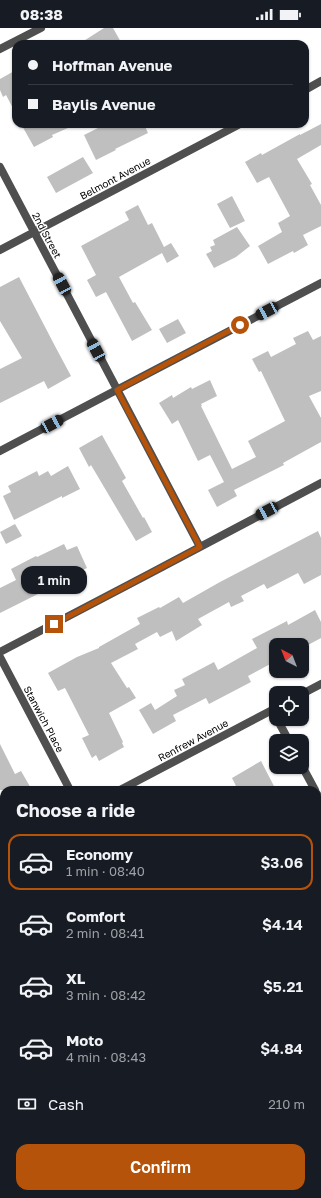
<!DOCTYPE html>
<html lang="en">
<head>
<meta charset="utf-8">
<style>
	:root { --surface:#171b24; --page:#20242c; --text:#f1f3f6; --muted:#9ea1a6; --line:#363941; --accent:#b45309 }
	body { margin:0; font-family:"Golos Text",sans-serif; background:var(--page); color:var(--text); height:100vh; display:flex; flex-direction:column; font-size:15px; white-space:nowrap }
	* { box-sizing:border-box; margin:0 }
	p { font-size:13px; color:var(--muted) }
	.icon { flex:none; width:22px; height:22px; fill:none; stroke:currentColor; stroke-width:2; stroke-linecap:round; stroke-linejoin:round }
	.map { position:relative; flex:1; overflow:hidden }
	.drawer { position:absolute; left:0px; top:758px; width:321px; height:412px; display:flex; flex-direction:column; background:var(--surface); border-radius:12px 12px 0 0; box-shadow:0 1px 3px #0004 }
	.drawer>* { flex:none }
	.guide { position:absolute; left:12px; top:12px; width:297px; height:88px; border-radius:12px; box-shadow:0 1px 3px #0004; display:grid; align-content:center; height:88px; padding:0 16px; background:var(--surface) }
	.needle { width:26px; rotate:318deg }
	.tools { position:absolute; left:269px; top:610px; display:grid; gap:8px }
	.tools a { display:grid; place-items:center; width:40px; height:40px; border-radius:8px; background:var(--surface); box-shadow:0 1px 3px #0004; font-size:20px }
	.end { position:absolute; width:18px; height:18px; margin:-9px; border:5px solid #b45309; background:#fff; box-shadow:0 0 0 2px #fff }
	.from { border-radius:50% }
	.bubble { position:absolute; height:28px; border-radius:12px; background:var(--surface); box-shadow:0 1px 3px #0004; font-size:13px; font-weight:600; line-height:28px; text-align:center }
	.car { position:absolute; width:12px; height:24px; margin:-12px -6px; border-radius:5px; box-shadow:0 0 3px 1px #0007; background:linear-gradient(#222 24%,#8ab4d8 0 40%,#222 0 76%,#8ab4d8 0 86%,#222 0) }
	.guide b { display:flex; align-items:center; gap:14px; height:38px; font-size:15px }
	.guide b+b { border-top:1px solid var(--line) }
	.guide i { width:10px; height:10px; background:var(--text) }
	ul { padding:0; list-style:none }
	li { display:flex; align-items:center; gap:12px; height:56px; margin:0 8px 6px; padding:0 8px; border:2px solid transparent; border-radius:12px }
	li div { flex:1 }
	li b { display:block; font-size:15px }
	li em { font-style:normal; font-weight:600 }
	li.active { border-color:var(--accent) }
	li>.icon { width:36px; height:36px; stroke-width:1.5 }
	h2 { padding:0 16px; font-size:18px; line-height:48px }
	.pay { display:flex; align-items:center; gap:10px; height:44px; padding:0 16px; font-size:15px }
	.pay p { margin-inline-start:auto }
	.button { display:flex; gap:8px; margin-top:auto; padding:8px 16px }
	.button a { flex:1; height:46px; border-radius:12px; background:var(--accent); color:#fff; font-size:16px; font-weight:600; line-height:46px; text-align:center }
	.status { display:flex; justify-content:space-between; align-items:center; height:28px; padding:0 20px; background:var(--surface); direction:ltr }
	.status svg { height:11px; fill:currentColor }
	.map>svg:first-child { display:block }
	.building { fill:#bfbfbf }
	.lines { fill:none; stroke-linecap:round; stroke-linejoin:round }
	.minor { stroke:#4f4f4f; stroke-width:8 }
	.tertiary { stroke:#4f4f4f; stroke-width:8 }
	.route { stroke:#b45309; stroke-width:5 }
	.labels { text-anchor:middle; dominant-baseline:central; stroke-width:3; stroke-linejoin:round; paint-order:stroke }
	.street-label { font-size:10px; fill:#000; stroke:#fff }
</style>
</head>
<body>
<div class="status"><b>08:38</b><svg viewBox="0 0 49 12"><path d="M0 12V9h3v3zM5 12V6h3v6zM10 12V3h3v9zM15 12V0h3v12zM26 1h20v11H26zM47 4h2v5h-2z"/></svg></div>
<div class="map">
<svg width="321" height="1170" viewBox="0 0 321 1170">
	<rect width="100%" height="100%" fill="#fff"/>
	<path class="building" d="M 104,0 L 113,0 L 122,16 L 79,16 Z
		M 16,42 L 16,86 L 6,67 L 3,69 L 0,62 L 0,51 Z
		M 21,96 L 77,96 L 52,107 L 53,109 L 34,119 Z
		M 106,96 L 144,96 L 148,105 L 115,121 L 116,122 L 96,132 L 84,107 Z
		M 321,96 L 321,117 L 297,131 L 312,156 L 310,157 L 321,177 L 321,198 L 303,207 L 308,217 L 294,225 L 293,223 L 268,236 L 258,218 L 282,204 L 278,195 L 290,188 L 269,149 L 257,155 L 245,134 L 261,125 L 262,127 L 300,106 L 300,107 Z
		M 83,129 L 93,145 L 56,165 L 47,149 Z
		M 232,168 L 245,193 L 230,200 L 217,176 Z
		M 138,177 L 148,197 L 152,195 L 164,219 L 171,215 L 179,228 L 167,235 L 162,225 L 119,249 L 133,275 L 135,274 L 152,302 L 132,313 L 106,264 L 96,269 L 87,252 L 96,247 L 81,218 L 129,192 L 125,184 Z
		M 237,199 L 250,218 L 236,229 L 214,240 L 206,226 L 212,223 L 210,219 L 215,217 L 213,212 Z
		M 19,249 L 56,320 L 71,348 L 48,361 L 44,353 L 0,375 L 0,341 L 22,330 L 0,293 L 0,259 Z
		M 178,291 L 186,305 L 167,315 L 159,301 Z
		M 308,303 L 313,312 L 321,308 L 321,363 L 309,368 L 321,390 L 321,414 L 283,435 L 284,437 L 234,462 L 237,468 L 217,479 L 208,462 L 224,454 L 210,427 L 198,433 L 178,392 L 172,396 L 159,375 L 172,367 L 173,370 L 191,359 L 192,361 L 210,352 L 217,368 L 201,376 L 202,378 L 201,378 L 232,441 L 256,429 L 248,413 L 285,393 L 261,343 L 259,344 L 252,331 L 268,323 L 271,329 L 296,316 L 293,310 Z
		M 102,407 L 126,450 L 122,453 L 143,490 L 144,489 L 152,504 L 136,513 L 91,437 L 89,439 L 79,420 Z
		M 68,438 L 80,461 L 62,470 L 62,468 L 14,492 L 3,468 L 11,464 L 8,458 L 37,443 L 39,448 L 48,443 L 51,448 Z
		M 15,496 L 22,508 L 6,516 L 0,504 Z
		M 318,503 L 321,510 L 321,547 L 304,556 L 298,545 L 267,561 L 264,556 L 241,568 L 244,573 L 231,579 L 229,574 L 198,591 L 202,597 L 176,613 L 172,603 L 160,609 L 157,604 L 135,616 L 138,621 L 111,635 L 127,660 L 129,659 L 136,670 L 109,685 L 123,714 L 122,715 L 124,719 L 99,733 L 96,727 L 92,730 L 82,710 L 89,707 L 65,660 L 58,663 L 48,645 L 77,629 L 99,620 L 99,619 L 140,596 L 137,590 L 159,579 L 160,580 L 179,569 L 183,575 L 220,554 Z
		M 64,516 L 67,522 L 77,518 L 87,540 L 63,551 L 57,538 L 32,551 L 40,565 L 0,585 L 0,560 L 16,552 L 11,541 L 36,528 L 37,529 Z
		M 315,582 L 321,594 L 321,610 L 308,617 L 276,617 L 276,633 L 248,648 L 251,654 L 209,676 L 206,670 L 173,687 L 176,693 L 153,706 L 139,682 L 151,675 L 155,682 L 177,668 L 174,662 L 185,657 L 182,651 L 214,634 L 218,642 L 257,620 L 252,611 L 287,593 L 288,597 Z
		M 0,716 L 15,746 L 21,743 L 32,762 L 0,762 Z
		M 261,733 L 276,762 L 238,762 L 232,750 Z"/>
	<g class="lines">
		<path class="minor" d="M 0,21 L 41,0
			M 0,139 L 200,519
			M 0,423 L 321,255
			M 0,624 L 149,546 L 321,455
			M 0,629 L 70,762
			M 302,666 L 321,656
			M 277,691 L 289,713
			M 302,738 L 315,762
			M 120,762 L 276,680
			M 317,766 L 321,774
			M 0,825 L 4,823
			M 317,875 L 321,873
			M 0,1044 L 4,1040
			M 0,1079 L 4,1086
			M 317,1146 L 321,1153
			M 63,1166 L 66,1170"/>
		<path class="tertiary" d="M 305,62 L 321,53
			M 0,222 L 240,96"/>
	</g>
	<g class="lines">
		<path class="route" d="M 54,596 L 200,519 L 117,362 L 240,297"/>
	</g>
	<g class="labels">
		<g class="street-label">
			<text transform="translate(115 150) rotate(-28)">Belmont Avenue</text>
			<text transform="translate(47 207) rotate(62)">2nd Street</text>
			<text transform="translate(44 691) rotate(62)">Stanwich Place</text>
			<text transform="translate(193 712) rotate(-28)">Renfrew Avenue</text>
		</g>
	</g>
</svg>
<div class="tools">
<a><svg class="needle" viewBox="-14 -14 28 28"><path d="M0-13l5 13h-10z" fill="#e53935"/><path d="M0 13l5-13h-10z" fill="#9ea1a6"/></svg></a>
<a><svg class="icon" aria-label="locate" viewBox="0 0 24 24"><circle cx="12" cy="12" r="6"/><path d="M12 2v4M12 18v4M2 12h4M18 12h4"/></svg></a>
<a><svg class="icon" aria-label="layers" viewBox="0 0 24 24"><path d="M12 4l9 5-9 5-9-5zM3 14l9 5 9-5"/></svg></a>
</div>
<i class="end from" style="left:240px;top:297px"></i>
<i class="end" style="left:54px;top:596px"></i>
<div class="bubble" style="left:21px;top:538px;width:66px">1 min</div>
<i class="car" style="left:62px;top:256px;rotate:332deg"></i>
<i class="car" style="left:267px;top:283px;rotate:242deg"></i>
<i class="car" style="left:96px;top:322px;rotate:332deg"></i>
<i class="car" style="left:52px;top:396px;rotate:62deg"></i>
<i class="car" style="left:267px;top:483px;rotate:242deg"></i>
<div class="guide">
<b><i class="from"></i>Hoffman Avenue</b>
<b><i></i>Baylis Avenue</b>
</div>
<section class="drawer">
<h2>Choose a ride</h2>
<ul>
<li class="active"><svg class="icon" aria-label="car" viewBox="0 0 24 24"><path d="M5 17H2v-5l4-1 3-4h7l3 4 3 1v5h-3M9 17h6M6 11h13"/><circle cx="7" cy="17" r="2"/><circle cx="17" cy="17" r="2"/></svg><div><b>Economy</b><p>1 min · 08:40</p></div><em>$3.06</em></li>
<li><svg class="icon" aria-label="car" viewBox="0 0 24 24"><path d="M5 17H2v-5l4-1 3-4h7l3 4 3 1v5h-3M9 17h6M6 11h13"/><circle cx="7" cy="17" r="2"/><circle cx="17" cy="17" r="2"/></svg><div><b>Comfort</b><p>2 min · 08:41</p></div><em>$4.14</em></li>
<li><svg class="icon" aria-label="car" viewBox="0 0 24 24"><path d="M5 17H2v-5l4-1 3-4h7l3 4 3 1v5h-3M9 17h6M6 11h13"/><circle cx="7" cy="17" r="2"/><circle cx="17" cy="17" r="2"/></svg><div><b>XL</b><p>3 min · 08:42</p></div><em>$5.21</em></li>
<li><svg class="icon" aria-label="car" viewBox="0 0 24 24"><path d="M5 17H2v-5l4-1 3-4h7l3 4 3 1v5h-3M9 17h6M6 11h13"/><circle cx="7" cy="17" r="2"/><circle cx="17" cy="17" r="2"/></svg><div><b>Moto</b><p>4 min · 08:43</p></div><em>$4.84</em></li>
</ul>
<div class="pay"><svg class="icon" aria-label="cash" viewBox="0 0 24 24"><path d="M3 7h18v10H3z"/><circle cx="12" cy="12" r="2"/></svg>Cash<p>210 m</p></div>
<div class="button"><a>Confirm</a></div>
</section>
</div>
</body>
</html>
